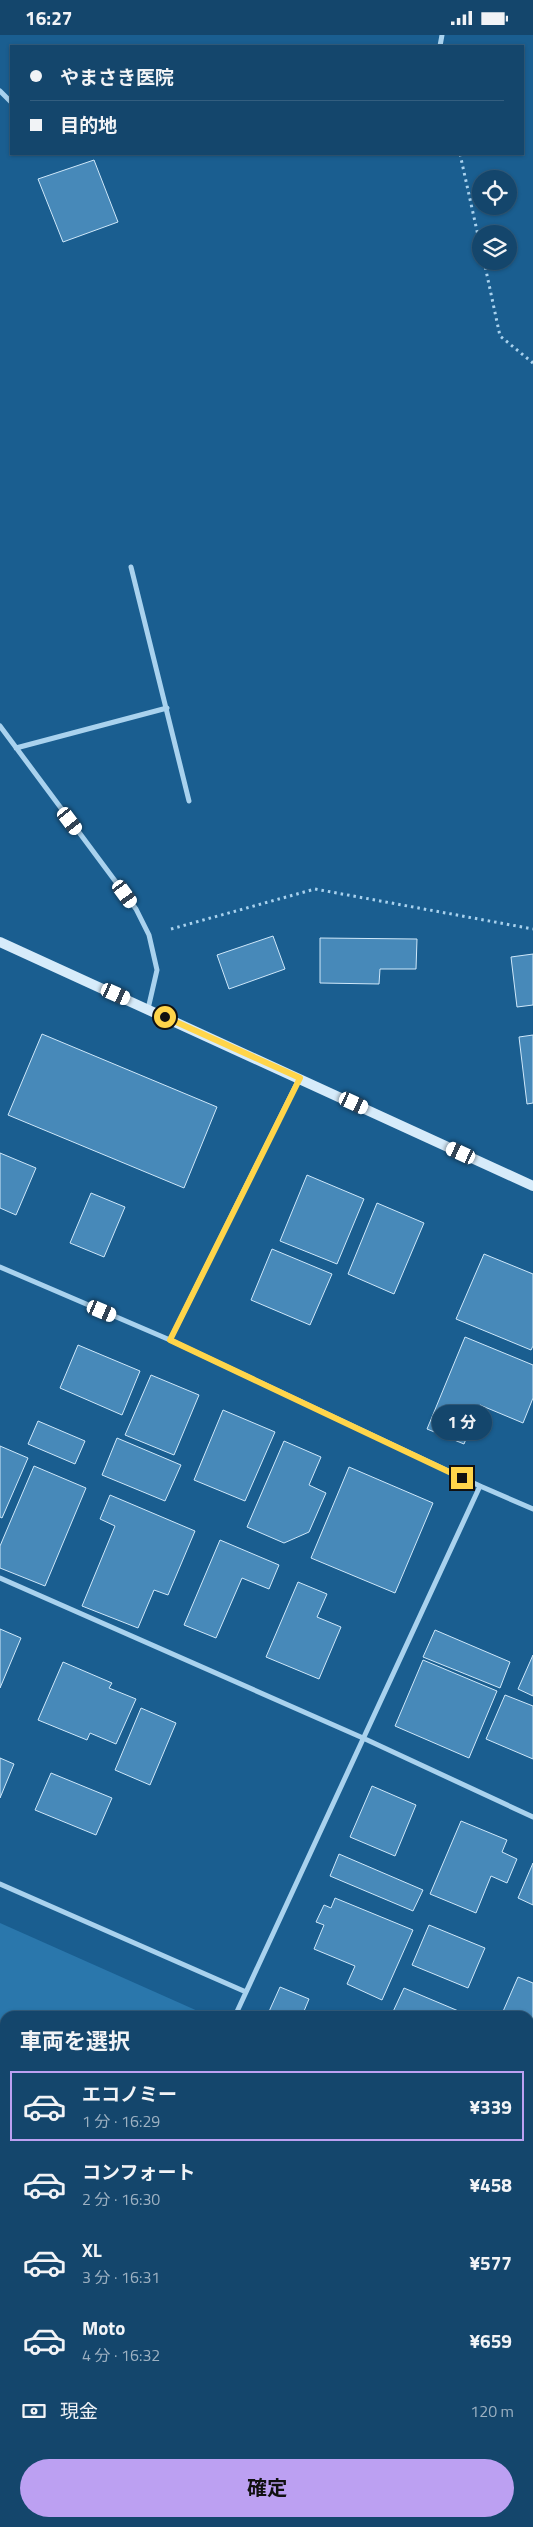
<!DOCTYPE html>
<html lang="ja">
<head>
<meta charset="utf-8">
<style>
	:root { --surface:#14466c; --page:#215074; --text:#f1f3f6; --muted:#9db1c2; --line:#335e7f; --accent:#bca0f2 }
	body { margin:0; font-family:"Titillium Web","Noto Sans JP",sans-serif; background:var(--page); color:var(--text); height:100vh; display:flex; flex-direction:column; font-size:19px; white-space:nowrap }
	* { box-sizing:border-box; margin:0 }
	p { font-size:16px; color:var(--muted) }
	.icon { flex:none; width:28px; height:28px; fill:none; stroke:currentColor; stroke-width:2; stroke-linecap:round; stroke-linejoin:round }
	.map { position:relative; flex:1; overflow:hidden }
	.sheet { position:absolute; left:0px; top:1976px; width:534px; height:516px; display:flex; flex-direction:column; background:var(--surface); border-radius:15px 15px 0 0; box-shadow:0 1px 4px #0004,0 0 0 1px var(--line) }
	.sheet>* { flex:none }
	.guide { position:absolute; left:10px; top:10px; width:514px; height:110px; border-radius:0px; box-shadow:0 1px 4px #0004,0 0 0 1px var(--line); display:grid; align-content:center; height:110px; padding:0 20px; background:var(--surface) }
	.buttons { position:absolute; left:472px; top:135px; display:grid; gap:10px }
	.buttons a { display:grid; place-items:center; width:45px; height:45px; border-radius:50%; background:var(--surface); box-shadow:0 1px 4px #0004,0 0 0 1px var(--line); font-size:25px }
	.end { position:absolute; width:22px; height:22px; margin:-11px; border:6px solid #ffd54a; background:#111; box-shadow:0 0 0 2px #111 }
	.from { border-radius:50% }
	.bubble { position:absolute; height:35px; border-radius:18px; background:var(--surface); box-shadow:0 1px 4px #0004,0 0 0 1px var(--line); font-size:16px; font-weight:700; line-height:35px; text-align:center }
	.car { position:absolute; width:15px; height:30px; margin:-15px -8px; border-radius:6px; box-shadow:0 0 4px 1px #0007; background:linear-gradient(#fff 24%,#345 0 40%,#fff 0 76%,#345 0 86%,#fff 0) }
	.guide b { display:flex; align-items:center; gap:18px; height:48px; font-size:19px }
	.guide b+b { border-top:1px solid var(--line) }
	.guide i { width:12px; height:12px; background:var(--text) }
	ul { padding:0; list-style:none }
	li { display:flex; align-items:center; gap:15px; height:70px; margin:0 10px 8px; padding:0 10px; border:2px solid transparent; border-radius:0px }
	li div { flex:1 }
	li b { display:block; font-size:19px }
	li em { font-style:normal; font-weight:700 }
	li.on { border-color:var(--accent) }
	li>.icon { width:45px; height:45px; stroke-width:1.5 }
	h2 { padding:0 20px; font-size:22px; line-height:60px }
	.pay { display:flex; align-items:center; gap:12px; height:55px; padding:0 20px; font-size:19px }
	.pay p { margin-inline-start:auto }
	.button { display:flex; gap:10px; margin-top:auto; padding:10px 20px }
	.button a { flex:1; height:58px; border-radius:30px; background:var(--accent); color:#111; font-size:20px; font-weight:700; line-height:58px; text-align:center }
	.status { display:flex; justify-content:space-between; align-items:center; height:35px; padding:0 25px; background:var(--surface); direction:ltr }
	.status svg { height:14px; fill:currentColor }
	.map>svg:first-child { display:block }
	.green { fill:#2a77ac }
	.building { fill:#4789b9; stroke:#cfe8fa }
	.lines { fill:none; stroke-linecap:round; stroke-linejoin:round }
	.path { stroke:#a9d2ee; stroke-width:3; stroke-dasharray:2.5 4; stroke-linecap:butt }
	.street { stroke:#a9d2ee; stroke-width:5 }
	.secondary { stroke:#d6ebfa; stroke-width:10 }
	.route { stroke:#ffd54a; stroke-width:6 }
</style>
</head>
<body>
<div class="status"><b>16:27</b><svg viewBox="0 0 49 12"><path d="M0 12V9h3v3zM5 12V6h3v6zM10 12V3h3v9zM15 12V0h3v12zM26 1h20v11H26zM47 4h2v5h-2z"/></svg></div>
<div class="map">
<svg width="533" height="2492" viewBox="0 0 533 2492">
	<rect width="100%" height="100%" fill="#1a5e90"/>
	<path class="green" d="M 0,1888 L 209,1981 L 5,1981 L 5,2164 L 0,2162 Z"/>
	<path class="building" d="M 94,125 L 118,187 L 63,207 L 38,144 Z
		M 273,901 L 285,934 L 229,954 L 217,920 Z
		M 320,903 L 417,904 L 416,934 L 380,934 L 379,949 L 320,948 Z
		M 533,919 L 533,970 L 517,972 L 511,922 Z
		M 42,999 L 217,1072 L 184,1153 L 8,1080 Z
		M 533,1000 L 533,1068 L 527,1069 L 519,1002 Z
		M 0,1118 L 36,1133 L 16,1180 L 0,1173 Z
		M 307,1140 L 364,1164 L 337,1229 L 280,1206 Z
		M 91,1158 L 125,1172 L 104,1222 L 70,1208 Z
		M 377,1168 L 424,1188 L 394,1259 L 348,1239 Z
		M 272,1214 L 332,1239 L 310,1290 L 251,1265 Z
		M 484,1219 L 533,1239 L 533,1311 L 531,1315 L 456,1284 Z
		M 465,1302 L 533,1330 L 533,1363 L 523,1388 L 480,1370 L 464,1409 L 427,1394 Z
		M 78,1310 L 140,1336 L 122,1380 L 60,1353 Z
		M 151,1340 L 199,1360 L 174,1420 L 125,1400 Z
		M 223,1375 L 275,1397 L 245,1466 L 194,1445 Z
		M 38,1386 L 85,1406 L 75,1429 L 28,1409 Z
		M 117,1403 L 181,1430 L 165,1466 L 102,1440 Z
		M 284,1406 L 321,1422 L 309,1450 L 326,1458 L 309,1497 L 284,1508 L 247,1492 Z
		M 0,1411 L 28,1423 L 2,1483 L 0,1482 Z
		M 34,1431 L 86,1453 L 45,1551 L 0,1533 L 0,1511 Z
		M 349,1432 L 433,1468 L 395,1558 L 311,1523 Z
		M 110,1460 L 195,1496 L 168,1560 L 154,1555 L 138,1593 L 82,1571 L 115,1491 L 100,1484 Z
		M 220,1505 L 279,1530 L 269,1554 L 242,1543 L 216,1603 L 184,1590 Z
		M 298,1547 L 327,1559 L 317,1582 L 341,1592 L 319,1644 L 266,1622 Z
		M 0,1594 L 21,1603 L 0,1653 Z
		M 435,1595 L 510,1627 L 500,1653 L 423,1622 Z
		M 533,1620 L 533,1661 L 518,1654 Z
		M 423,1625 L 497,1656 L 469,1723 L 395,1691 Z
		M 63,1627 L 112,1648 L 109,1653 L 136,1664 L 116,1709 L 90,1698 L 87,1705 L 38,1685 Z
		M 505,1660 L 533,1671 L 533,1724 L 486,1704 Z
		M 141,1673 L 176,1688 L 150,1750 L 115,1735 Z
		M 0,1723 L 14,1729 L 0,1763 Z
		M 51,1738 L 112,1763 L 96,1800 L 35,1775 Z
		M 372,1751 L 416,1770 L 395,1821 L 350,1802 Z
		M 461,1786 L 507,1805 L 502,1817 L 517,1824 L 507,1848 L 491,1841 L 476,1878 L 430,1859 Z
		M 339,1819 L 423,1855 L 413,1876 L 330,1841 Z
		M 533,1828 L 533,1870 L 518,1863 Z
		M 335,1863 L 413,1895 L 382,1965 L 347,1949 L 355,1931 L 314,1914 L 324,1890 L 316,1887 L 324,1870 L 331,1873 Z
		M 429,1890 L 485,1913 L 468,1953 L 412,1930 Z
		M 518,1942 L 533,1948 L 533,2016 L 529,2014 L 529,1981 L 501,1981 Z
		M 280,1952 L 309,1964 L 302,1981 L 267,1981 Z
		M 404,1953 L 468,1980 L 468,1981 L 391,1981 Z
		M 529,2081 L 533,2082 L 533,2106 L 529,2116 Z
		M 0,2231 L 5,2233 L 5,2276 L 1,2286 L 5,2287 L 5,2320 L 0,2318 Z
		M 0,2347 L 5,2349 L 5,2402 L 0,2400 Z
		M 0,2419 L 5,2421 L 5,2434 L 0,2447 Z
		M 45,2488 L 118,2488 L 116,2492 L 43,2492 Z
		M 170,2488 L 336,2488 L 334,2492 L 180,2492 Z"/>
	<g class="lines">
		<path class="path" d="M 460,119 L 481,214
			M 484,226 L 500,301 L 533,328
			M 171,894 L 315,854 L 533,894"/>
		<path class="street" d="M 440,11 L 442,0
			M 0,56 L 11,67
			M 131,532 L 189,766
			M 0,691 L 136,874 L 149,900 L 157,935 L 148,974
			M 16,713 L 167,673
			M 0,1232 L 170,1305 L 480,1451
			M 170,1305 L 299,1044
			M 0,1543 L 363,1703 L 533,1782
			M 0,1849 L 246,1957
			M 235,1981 L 480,1451 L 533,1474
			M 0,2200 L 5,2202
			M 8,2492 L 10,2488"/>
		<path class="secondary" d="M 0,907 L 533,1151
			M 529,2260 L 533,2250
			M 529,2430 L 533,2432
			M 423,2492 L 425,2488"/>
	</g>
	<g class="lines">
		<path class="route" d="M 165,982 L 300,1043 L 170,1305 L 462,1443"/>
	</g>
</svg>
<div class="buttons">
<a><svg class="icon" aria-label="locate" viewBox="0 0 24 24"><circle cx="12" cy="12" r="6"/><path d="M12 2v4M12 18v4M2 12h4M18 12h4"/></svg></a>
<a><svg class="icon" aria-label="layers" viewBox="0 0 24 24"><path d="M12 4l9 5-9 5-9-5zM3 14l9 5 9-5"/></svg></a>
</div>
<i class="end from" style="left:165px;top:982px"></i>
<i class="end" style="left:462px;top:1443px"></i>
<div class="bubble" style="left:432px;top:1370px;width:60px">1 分</div>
<i class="car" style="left:70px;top:786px;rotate:143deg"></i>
<i class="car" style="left:125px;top:859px;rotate:144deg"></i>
<i class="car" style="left:116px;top:959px;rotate:114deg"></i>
<i class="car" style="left:354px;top:1068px;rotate:115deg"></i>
<i class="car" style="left:461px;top:1118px;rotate:295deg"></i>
<i class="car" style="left:102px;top:1276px;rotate:113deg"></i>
<div class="guide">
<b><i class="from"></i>やまさき医院</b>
<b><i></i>目的地</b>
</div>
<section class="sheet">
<h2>車両を選択</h2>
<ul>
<li class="on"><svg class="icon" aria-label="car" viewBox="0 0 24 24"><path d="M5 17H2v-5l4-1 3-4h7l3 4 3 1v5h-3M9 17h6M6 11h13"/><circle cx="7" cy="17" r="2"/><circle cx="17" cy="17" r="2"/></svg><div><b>エコノミー</b><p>1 分 · 16:29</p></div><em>¥339</em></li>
<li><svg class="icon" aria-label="car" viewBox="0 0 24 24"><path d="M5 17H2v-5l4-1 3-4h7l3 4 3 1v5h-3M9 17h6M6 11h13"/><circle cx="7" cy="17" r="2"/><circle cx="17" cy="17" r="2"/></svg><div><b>コンフォート</b><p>2 分 · 16:30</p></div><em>¥458</em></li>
<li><svg class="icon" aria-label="car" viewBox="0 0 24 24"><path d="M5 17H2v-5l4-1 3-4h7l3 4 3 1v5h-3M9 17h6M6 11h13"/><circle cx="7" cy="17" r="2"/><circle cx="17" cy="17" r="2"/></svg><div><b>XL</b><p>3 分 · 16:31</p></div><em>¥577</em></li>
<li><svg class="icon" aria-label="car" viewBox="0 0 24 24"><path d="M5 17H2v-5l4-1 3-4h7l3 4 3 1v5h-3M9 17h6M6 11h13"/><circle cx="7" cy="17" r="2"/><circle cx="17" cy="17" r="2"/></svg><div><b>Moto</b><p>4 分 · 16:32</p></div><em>¥659</em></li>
</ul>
<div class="pay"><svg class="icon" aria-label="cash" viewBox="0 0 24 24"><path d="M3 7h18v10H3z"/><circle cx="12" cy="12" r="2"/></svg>現金<p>120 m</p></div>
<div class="button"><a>確定</a></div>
</section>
</div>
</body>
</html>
